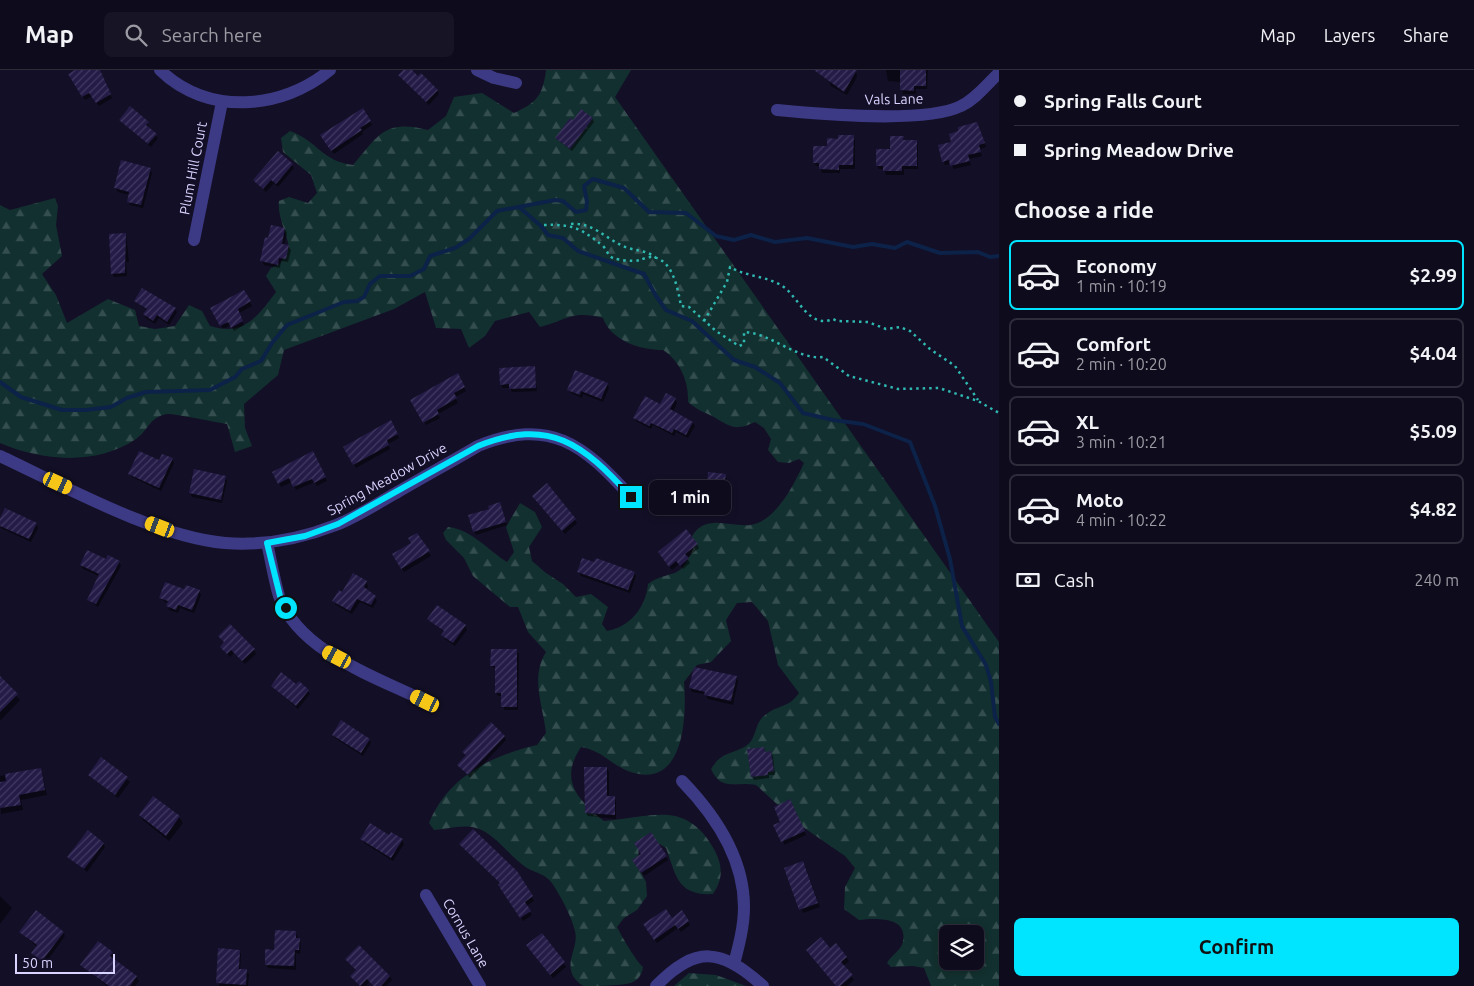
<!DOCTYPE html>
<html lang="en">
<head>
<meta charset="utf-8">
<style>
	:root { --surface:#0e0b1c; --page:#171425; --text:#f1f3f6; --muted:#9b9ba3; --line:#2e2b3b; --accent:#00e5ff }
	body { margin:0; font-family:Ubuntu,sans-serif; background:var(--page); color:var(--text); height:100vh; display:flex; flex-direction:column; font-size:19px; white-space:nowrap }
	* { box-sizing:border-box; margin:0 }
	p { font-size:16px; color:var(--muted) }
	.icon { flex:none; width:28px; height:28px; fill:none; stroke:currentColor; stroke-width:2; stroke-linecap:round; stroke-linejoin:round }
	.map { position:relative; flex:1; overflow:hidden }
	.panel { display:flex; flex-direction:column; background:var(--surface); width:475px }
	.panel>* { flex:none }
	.banner { display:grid; align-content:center; height:110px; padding:0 15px; background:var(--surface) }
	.buttons { position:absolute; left:939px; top:855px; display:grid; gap:10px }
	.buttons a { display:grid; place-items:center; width:45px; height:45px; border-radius:8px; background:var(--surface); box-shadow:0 2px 8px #0003,0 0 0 1px var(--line); font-size:25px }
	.scale { position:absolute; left:15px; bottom:12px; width:100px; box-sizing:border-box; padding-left:5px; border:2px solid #d9d4ff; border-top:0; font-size:14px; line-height:18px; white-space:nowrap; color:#d9d4ff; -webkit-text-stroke:4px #130f26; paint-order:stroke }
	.end { position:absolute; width:22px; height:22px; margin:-11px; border:6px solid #00e5ff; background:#111; box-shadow:0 0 0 2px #111 }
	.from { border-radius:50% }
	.bubble { position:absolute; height:35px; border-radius:8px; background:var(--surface); box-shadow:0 2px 8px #0003,0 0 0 1px var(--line); font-size:16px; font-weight:700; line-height:35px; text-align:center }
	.car { position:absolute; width:15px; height:30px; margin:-15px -8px; border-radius:6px; box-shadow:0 0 4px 1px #0007; background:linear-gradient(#f5c518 24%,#345 0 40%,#f5c518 0 76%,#345 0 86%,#f5c518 0) }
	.banner b { display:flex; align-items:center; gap:18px; height:48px; font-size:19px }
	.banner b+b { border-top:1px solid var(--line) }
	.banner i { width:12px; height:12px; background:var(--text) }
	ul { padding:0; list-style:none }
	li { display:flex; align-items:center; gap:15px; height:70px; margin:0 10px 8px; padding:0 5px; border:2px solid var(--line); border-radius:8px }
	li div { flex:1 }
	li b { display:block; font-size:19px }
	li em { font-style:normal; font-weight:700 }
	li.on { border-color:var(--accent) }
	li>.icon { width:45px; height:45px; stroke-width:1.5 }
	h2 { padding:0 15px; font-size:22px; line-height:60px }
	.pay { display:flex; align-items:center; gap:12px; height:55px; padding:0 15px; font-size:19px }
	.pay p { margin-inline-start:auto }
	.action { display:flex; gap:10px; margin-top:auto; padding:10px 15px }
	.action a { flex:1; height:58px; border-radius:8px; background:var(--accent); color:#111; font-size:20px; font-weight:700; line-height:58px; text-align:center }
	header { display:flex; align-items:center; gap:30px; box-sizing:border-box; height:70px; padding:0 25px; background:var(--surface); border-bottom:1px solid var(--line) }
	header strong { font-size:24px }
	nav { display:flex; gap:28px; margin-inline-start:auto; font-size:18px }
	.search { width:350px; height:45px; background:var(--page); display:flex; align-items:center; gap:12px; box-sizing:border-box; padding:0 18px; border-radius:8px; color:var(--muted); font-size:19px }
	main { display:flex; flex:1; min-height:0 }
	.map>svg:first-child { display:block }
	.forest { fill:url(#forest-firs); fill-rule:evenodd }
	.shadow { fill:#0007 }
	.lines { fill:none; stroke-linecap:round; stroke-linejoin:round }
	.stream { stroke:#0c2248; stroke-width:4 }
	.building { fill:url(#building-hatch) }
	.path { stroke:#2fb8b0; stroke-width:2.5; stroke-dasharray:2.5 4; stroke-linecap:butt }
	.minor { stroke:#3d3a85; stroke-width:12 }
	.route { stroke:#00e5ff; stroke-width:6 }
	.labels { text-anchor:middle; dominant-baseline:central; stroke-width:4; stroke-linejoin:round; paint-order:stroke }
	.street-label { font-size:14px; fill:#d9d4ff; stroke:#130f26 }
</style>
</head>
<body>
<header>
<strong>Map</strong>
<div class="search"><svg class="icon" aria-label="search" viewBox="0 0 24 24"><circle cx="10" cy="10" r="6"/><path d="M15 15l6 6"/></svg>Search here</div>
<nav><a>Map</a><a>Layers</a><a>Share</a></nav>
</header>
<main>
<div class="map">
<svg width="999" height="916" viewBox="0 0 999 916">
	<defs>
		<pattern id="forest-firs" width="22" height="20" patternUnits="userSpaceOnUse" patternTransform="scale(1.25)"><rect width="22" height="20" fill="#12302f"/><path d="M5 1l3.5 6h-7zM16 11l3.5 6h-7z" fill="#344d4e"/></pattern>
		<pattern id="building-hatch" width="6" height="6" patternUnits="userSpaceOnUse" patternTransform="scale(1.25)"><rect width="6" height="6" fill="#241b47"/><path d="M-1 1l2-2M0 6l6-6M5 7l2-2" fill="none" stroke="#433b63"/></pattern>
	</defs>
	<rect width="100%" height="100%" fill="#130f26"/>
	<path class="forest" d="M 546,0 L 631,0 L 615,27 L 999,572 L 999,916 L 931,916 L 924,898 L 913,896 L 891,897 L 887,893 C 891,885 902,880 903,871 C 908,846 875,848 859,850 L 844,839 L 845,817 L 855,798 L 845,786 L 800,755 L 756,715 C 736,711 721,722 711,699 C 722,681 731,685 746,676 C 757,669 754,654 764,646 C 778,634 788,639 799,623 L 778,595 L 768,551 L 752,532 L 737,533 L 726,550 L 731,571 L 711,592 L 697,595 L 684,612 C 687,648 684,722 628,701 C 610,694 603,681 581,677 C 559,710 577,729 604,751 C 652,747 687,729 715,781 C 723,797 723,809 713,824 C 677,826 676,805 666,778 L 653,770 L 639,770 L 638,797 L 646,812 L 647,826 L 637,840 L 624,848 L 617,857 C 622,867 636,891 643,897 C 642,904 639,909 633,912 C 627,916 591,916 584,916 C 580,915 575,909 573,906 C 565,890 579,877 575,861 C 571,845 561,827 552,813 C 545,804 536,803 527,798 C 510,787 495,763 476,758 C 462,754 448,759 434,760 L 429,753 C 448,707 490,686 537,675 L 546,663 C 543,635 530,608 546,582 L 528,562 L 518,537 L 510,537 L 473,506 L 464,488 L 446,470 L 443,463 L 448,457 C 471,459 489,481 507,492 L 514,482 L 506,457 L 520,433 L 535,442 L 542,457 L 529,477 L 532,491 L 546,503 L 563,514 L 576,527 L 591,524 L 608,537 L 602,554 L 607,561 C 630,557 646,537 648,514 C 671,498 679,513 693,479 L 690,470 C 706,437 737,464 760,452 C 781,441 794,414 804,393 L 799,389 L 789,393 L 778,392 L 768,380 L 771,369 L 764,358 L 755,352 C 734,362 730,356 712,346 C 703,342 696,339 688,332 C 689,312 680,291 663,280 C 641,280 611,271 603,248 C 572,240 567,250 540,257 L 529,242 L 495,251 L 485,266 L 469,278 L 461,259 L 436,258 L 425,222 L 394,239 L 284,280 L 278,305 L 244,334 L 245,358 L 252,376 L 235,382 L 227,354 C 216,352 171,343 167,344 C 148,348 149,360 136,369 C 96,396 42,391 0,373 L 0,135 L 10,140 L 55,128 L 58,136 L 56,155 L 62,186 L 42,204 L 56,225 L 67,253 L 108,229 L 135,240 L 139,256 L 155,259 L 175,256 L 189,235 L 202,241 L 210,256 C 244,267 258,246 276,222 L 266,206 L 271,198 L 280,194 L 289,178 C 287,162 277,147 279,131 L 289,127 L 308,133 L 317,123 L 311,105 L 283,82 L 281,68 L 290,61 C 318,71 321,91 353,95 C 379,65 384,49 428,60 L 446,46 L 454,27 L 482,23 L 514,43 C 536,33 543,26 546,0 ZM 948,864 L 975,864 L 975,891 L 948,891 Z
		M 689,903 L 716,905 L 746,916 L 674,916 Z"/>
	<path class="shadow" d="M 77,0 L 98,0 L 107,15 L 105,16 L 112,28 L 99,36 L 92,26 L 85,30 L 70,4 Z
		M 405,0 L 410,0 L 437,20 L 439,24 L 429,35 L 402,9 L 400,5 Z
		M 824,0 L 856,0 L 857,7 L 847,25 L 831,16 L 829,11 L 821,4 Z
		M 886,0 L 928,0 L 927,19 L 916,19 L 916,24 L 903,24 L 901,12 L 888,11 Z
		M 363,40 L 372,55 L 362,62 L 363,64 L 334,84 L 321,65 Z
		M 592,48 L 594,52 L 572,81 L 559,71 L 557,68 L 574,52 Z
		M 120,50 L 148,53 L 148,58 L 158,68 L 151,77 Z
		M 978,57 L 986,77 L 980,79 L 982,86 L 969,89 L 971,95 L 954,99 L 951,94 L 945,95 L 939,76 L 952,73 Z
		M 853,66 L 855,70 L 855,99 L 840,99 L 840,103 L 822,103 L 820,96 L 816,96 L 814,92 L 828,77 L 839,70 Z
		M 903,68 L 905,71 L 916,71 L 918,75 L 918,99 L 904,99 L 904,105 L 886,105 L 884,99 L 879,99 L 877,95 Z
		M 292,95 L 294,98 L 278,117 L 274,113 L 266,122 L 254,110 Z
		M 150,99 L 152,103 L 143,138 L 130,135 L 128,131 L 130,125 L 118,122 L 115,118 Z
		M 285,159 L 287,163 L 284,175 L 288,176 L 291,180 L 288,192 L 281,191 L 280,198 L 264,195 L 262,191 L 269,169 Z
		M 126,164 L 129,192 L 126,192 L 127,206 L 114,207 L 112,203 Z
		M 244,221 L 252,236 L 239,243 L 244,255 L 234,261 L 231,255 L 223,259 L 212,239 Z
		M 135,231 L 175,239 L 177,242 L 169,255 L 159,248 L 155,254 L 146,248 L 144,244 L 147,240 Z
		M 534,297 L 537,321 L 512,322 L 510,318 L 503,318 L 501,315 Z
		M 457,305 L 466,321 L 455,327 L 458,333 L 438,344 L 440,348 L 426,355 L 412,330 Z
		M 607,314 L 609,318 L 603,332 L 583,324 L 582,328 L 571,323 L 569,319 Z
		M 675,329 L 677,333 L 673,342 L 692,352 L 695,356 L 688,368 L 676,362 L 674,366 L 653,355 L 651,359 L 636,351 L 634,348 Z
		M 391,352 L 399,368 L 388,374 L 390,379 L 356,398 L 345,378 Z
		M 315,386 L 327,411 L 317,416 L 315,412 L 296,420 L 292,412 L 281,417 L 274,403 Z
		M 172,389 L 174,393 L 161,421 L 132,407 L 130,404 Z
		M 725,405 L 727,409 L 722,442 L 709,440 L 707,436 Z
		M 225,407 L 227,411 L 222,433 L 192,427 L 190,423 Z
		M 536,430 L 575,450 L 577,453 L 565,464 Z
		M 501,437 L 507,455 L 476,465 L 474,461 Z
		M 0,451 L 36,454 L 38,458 L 31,472 L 1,458 Z
		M 417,464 L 431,486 L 404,502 L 394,484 L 413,473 Z
		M 697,474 L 699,478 L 687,488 L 690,493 L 683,499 L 679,494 L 672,500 L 661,486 Z
		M 106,491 L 119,492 L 121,496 L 98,537 L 89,530 L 99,506 L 83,499 L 81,495 Z
		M 579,502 L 634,503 L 636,506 L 630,523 L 581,506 Z
		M 366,512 L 368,516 L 366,520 L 377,530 L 373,538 L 360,532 L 352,544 L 336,535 L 334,531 L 342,523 Z
		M 185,521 L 199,521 L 201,525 L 194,543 L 180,538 L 178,543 L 169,540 L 168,534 L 160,528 Z
		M 429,549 L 465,556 L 467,560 L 455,576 L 445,569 L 443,565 L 445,563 Z
		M 219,566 L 254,580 L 256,584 L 245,594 L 234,583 L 230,587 L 221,577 L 225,573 Z
		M 516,581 L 519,584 L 518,640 L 504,640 L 502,626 L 498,626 L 496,622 L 496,600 L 492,596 Z
		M 736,607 L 738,611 L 733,635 L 708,629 L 705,624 L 692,622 L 690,618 Z
		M 0,608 L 20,630 L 1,650 L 0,649 Z
		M 272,616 L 296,616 L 308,621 L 310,624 L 298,639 Z
		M 333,665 L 369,669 L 371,673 L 363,686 L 335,668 Z
		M 504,666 L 506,670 L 470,708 L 461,698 L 459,695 L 467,686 L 464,682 Z
		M 764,678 L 766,683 L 771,683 L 773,686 L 775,705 L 769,705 L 769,708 L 754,710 L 752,706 Z
		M 102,689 L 130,712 L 118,728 L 90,705 Z
		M 607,698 L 609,702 L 609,727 L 614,727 L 616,731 L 616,749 L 588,746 L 586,743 Z
		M 41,699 L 47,725 L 21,730 L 23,740 L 1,744 L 0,706 Z
		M 792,734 L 806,765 L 784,775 L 782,753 Z
		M 140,745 L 179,747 L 183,753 L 169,771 L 144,751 Z
		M 651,764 L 668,790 L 644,806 L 634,790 L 643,784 Z
		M 389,767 L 402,770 L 404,774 L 393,791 L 364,773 L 362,769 Z
		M 103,773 L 105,777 L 87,802 L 69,787 Z
		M 460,774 L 516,802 L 534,831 L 526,836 L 532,845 L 523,851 L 501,814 Z
		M 805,796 L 820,837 L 803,843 L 786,798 Z
		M 0,826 L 12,838 L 0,854 Z
		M 671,849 L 688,851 L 690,855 L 681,862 L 678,858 L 657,873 L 647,858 Z
		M 21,862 L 63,862 L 65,866 L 45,894 L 33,883 L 37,877 Z
		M 295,862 L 301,873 L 300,884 L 296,883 L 296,900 L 268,898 L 266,894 L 275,881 Z
		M 542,865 L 566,897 L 553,908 L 530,879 Z
		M 836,874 L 849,891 L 843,896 L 854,910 L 847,916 L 836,916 L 830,880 Z
		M 220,880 L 239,881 L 241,884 L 240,900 L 246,901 L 249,904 L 248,916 L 219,916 Z
		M 112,883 L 114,886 L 112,889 L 136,907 L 139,911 L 135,916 L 107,916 L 82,895 Z
		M 347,889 L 390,906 L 392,910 L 386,916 L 373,916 L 369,912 L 366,916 L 360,916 L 354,910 L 357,901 Z"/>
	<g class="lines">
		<path class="stream" d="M 519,137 L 541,156 L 548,165 L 563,168 L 578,181 L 644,204 L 656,226 L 666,240 L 692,251 L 734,290 L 755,297 L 780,313 L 803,343 L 833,350 L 863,354 L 910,372 L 935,436 L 950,489 L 962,556 L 986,595 L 991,612 L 995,647 L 999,654
			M 0,312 L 21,327 L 62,340 L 86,340 L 111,337 L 127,328 L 146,322 L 210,320 L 235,307 L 242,299 L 261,291 L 272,273 L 287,255 L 344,232 L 357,231 L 364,227 L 370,214 L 380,206 L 410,206 L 424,199 L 430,186 L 455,178 L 469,169 L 497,141 L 555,130 L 563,131 L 576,142 L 586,140 L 587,132 L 584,116 L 593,109 L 624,118 L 649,142 L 686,143 L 716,166 L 734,170 L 751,165 L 775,172 L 807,168 L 853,177 L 872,174 L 895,178 L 907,172 L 940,183 L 978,182 L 990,187 L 999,186"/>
	</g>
	<path class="building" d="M 75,0 L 100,0 L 111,24 L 96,33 L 89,23 L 82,27 L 68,4 Z
		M 403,0 L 412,0 L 418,6 L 421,3 L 438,20 L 426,32 L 398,5 Z
		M 814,0 L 857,0 L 844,22 Z
		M 900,0 L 926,0 L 926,16 L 914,16 L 914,21 L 900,20 Z
		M 130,36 L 149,52 L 146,55 L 157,64 L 148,74 L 119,50 Z
		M 363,38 L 371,51 L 360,58 L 362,60 L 331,81 L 320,65 Z
		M 581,39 L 593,48 L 570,79 L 555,68 L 570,48 L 573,50 Z
		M 977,52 L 985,73 L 979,75 L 981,82 L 968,85 L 970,91 L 950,96 L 949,90 L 942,92 L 938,75 L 951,72 L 949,64 L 958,61 L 958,57 Z
		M 838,65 L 854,65 L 853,95 L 839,95 L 839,100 L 819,99 L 819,93 L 813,93 L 813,76 L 827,76 L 827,68 L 838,69 Z
		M 890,66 L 904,66 L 903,70 L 917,70 L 917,96 L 902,96 L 902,101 L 883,101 L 883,96 L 876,96 L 876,79 L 890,79 Z
		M 278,81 L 293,94 L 276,114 L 271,110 L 263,119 L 253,110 Z
		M 121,90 L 151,98 L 141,135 L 127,132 L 129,122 L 114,118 Z
		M 271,155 L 285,158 L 282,174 L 289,175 L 286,189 L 279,188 L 278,195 L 260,191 L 265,167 L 268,168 Z
		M 126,163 L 125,203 L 111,204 L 109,164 Z
		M 142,218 L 176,238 L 167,252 L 157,245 L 153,251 L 143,244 L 147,239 L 134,231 Z
		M 244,220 L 251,231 L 238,239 L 243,251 L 231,258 L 228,252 L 220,256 L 210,238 Z
		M 535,296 L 536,318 L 509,319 L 509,314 L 500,315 L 499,298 Z
		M 575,300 L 608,313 L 601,329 L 581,321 L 580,325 L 567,320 Z
		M 458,303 L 465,317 L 454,323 L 457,328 L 437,340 L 439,344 L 423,353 L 410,330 Z
		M 666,323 L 676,328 L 670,339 L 693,352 L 686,365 L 674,359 L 672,363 L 651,353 L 649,356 L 633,348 L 645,326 L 660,334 Z
		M 391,350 L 398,364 L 387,370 L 389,375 L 353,395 L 343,377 Z
		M 139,381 L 159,390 L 162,384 L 173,388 L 159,418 L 128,404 Z
		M 313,381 L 326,407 L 314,413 L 312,409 L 293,417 L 289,408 L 278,414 L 272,402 Z
		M 194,399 L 226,406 L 221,430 L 189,423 Z
		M 708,402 L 726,404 L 721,439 L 705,437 Z
		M 547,413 L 576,449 L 562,461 L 532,426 Z
		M 500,432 L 506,452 L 473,462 L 468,445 L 489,439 L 488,436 Z
		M 5,438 L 37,453 L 29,469 L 0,456 L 0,448 Z
		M 686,459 L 698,474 L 685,484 L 689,488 L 680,496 L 676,491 L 669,497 L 658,482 Z
		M 417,463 L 430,481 L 401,499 L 392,484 L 411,473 L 408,468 Z
		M 87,480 L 106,489 L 108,485 L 120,491 L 96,534 L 87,530 L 99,504 L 80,495 Z
		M 582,488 L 594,492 L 596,488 L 635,502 L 628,520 L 577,502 Z
		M 353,503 L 367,511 L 364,517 L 376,526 L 371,535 L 357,529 L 350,541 L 332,531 L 339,520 L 342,522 Z
		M 165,512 L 184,519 L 186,515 L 200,520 L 192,540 L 178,535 L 176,540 L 166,536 L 168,531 L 159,528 Z
		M 437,535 L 466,555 L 453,573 L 441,565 L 444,561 L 427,549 Z
		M 230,554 L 255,579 L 242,591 L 231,580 L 227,584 L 220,577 L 224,572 L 218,566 Z
		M 491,579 L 517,579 L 517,637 L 501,637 L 501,623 L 495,623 L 495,596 L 490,596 Z
		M 694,597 L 737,606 L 731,631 L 704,625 L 705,622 L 689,618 Z
		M 281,602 L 296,614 L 299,611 L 309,620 L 296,636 L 271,616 Z
		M 0,606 L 18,624 L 0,642 Z
		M 341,650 L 370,669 L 361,683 L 332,665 Z
		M 491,652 L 505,666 L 468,705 L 457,695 L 466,685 L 462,682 Z
		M 764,677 L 765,682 L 771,681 L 774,701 L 768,702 L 768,705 L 751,707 L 747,679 Z
		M 101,687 L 128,707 L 115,725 L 88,705 Z
		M 584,697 L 607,697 L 607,726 L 615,726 L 615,745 L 585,743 Z
		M 41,698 L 45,720 L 19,725 L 21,735 L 0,738 L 0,712 L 6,711 L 5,704 Z
		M 153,726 L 180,746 L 166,766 L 139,745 Z
		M 790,729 L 805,761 L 781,772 L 773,755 L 780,752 L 774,737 Z
		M 370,753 L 389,765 L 391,762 L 403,769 L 391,788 L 360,769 Z
		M 473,759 L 517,801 L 533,826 L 525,832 L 531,841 L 520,848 L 498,815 L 500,813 L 459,774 Z
		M 88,760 L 104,773 L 84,799 L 67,787 Z
		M 651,762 L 667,786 L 641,803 L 632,790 L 641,784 L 634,773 Z
		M 803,791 L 818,833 L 799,840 L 784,798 Z
		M 666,839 L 672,848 L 682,840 L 689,851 L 678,859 L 675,855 L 654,870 L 643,854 Z
		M 36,840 L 64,862 L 42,891 L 31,883 L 37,875 L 19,862 Z
		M 275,860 L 296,861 L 296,868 L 300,868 L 299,880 L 295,880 L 294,896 L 265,895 L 265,879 L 274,880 Z
		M 542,863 L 565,892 L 550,905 L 526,875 Z
		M 821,867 L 830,878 L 836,873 L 847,887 L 841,892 L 853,905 L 840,916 L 836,916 L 806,880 Z
		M 98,871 L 113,882 L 110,886 L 137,906 L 130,916 L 109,916 L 80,895 Z
		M 359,875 L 390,906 L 381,916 L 373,916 L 367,909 L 360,916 L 350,906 L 356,900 L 345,889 Z
		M 218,878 L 240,880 L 239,899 L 247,899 L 246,915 L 216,913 Z"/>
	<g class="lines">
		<path class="path" d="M 571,154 C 592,152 605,168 623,176 C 633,181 648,180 656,188
			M 544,155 C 572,154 581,158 603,176 C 607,180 608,186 613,188 C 619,190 633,192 640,190 C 643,189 647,187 651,187 C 673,188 678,220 681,236 L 689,237 L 716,261 L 739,276 L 744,274 L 744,262 C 771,263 797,290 823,287 L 849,306 L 898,319 L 939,318 L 978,331 L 999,343
			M 704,251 L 727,212 L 730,197 C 746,207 770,206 785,218 C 799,229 810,259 833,249 L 837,251 L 868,252 L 886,259 L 900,257 L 910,261 L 930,279 L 955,296 L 978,330"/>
		<path class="minor" d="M 160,0 C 207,46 282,40 330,0
			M 477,0 L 494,8 L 516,13
			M 777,40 C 819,44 925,54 961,36 C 976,29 987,14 999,3
			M 194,170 L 222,32
			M 0,386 C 64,416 156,467 225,473 C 263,476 300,469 336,455 C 357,447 376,434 396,423 C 423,407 451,392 478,376 C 550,347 583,374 631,427
			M 267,473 C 271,490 274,509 279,526 C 299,582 376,607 425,631
			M 682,711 C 714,744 744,788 744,837 C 744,856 739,875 734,894
			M 426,825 L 480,916
			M 656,916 C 696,875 721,878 763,916"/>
	</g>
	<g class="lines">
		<path class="route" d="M 286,538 L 280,526 L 267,473 L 305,466 L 338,454 L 478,376 C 550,347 583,374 631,427"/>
	</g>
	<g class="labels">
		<g class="street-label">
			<text transform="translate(894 29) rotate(-1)">Vals Lane</text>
			<text transform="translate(193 98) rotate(-79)">Plum Hill Court</text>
			<text transform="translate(387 409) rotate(-29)">Spring Meadow Drive</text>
			<text transform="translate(466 863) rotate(60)">Cornus Lane</text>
		</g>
	</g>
</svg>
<div class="buttons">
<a><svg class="icon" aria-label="layers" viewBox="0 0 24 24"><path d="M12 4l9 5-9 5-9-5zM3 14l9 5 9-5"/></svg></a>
</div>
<div class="scale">50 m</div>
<i class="end from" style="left:286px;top:538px"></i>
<i class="end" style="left:631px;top:427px"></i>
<div class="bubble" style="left:649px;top:410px;width:82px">1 min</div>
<i class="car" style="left:58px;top:413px;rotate:115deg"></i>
<i class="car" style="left:160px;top:457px;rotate:291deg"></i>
<i class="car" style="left:337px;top:587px;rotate:298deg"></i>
<i class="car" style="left:425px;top:631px;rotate:296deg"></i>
</div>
<section class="panel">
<div class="banner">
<b><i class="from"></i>Spring Falls Court</b>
<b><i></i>Spring Meadow Drive</b>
</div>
<h2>Choose a ride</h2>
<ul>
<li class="on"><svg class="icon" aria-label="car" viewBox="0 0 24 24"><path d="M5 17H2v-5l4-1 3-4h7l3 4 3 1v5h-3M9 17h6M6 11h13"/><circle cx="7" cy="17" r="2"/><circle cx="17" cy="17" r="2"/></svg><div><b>Economy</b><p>1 min · 10:19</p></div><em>$2.99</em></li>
<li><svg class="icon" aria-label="car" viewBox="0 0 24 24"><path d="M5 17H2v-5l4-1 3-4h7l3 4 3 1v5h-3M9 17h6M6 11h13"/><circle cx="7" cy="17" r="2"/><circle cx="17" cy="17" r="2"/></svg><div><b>Comfort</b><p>2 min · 10:20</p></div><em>$4.04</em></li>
<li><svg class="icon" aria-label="car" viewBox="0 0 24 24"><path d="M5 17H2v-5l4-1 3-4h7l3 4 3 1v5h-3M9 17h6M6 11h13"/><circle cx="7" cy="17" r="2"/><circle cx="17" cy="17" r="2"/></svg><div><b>XL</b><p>3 min · 10:21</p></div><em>$5.09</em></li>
<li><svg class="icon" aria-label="car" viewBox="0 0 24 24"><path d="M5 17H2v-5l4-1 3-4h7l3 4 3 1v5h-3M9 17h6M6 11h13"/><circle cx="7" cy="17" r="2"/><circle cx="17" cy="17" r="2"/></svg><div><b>Moto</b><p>4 min · 10:22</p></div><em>$4.82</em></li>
</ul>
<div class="pay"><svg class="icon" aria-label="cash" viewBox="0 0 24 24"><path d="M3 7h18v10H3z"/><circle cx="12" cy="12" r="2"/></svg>Cash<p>240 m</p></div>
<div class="action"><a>Confirm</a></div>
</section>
</main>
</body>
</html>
